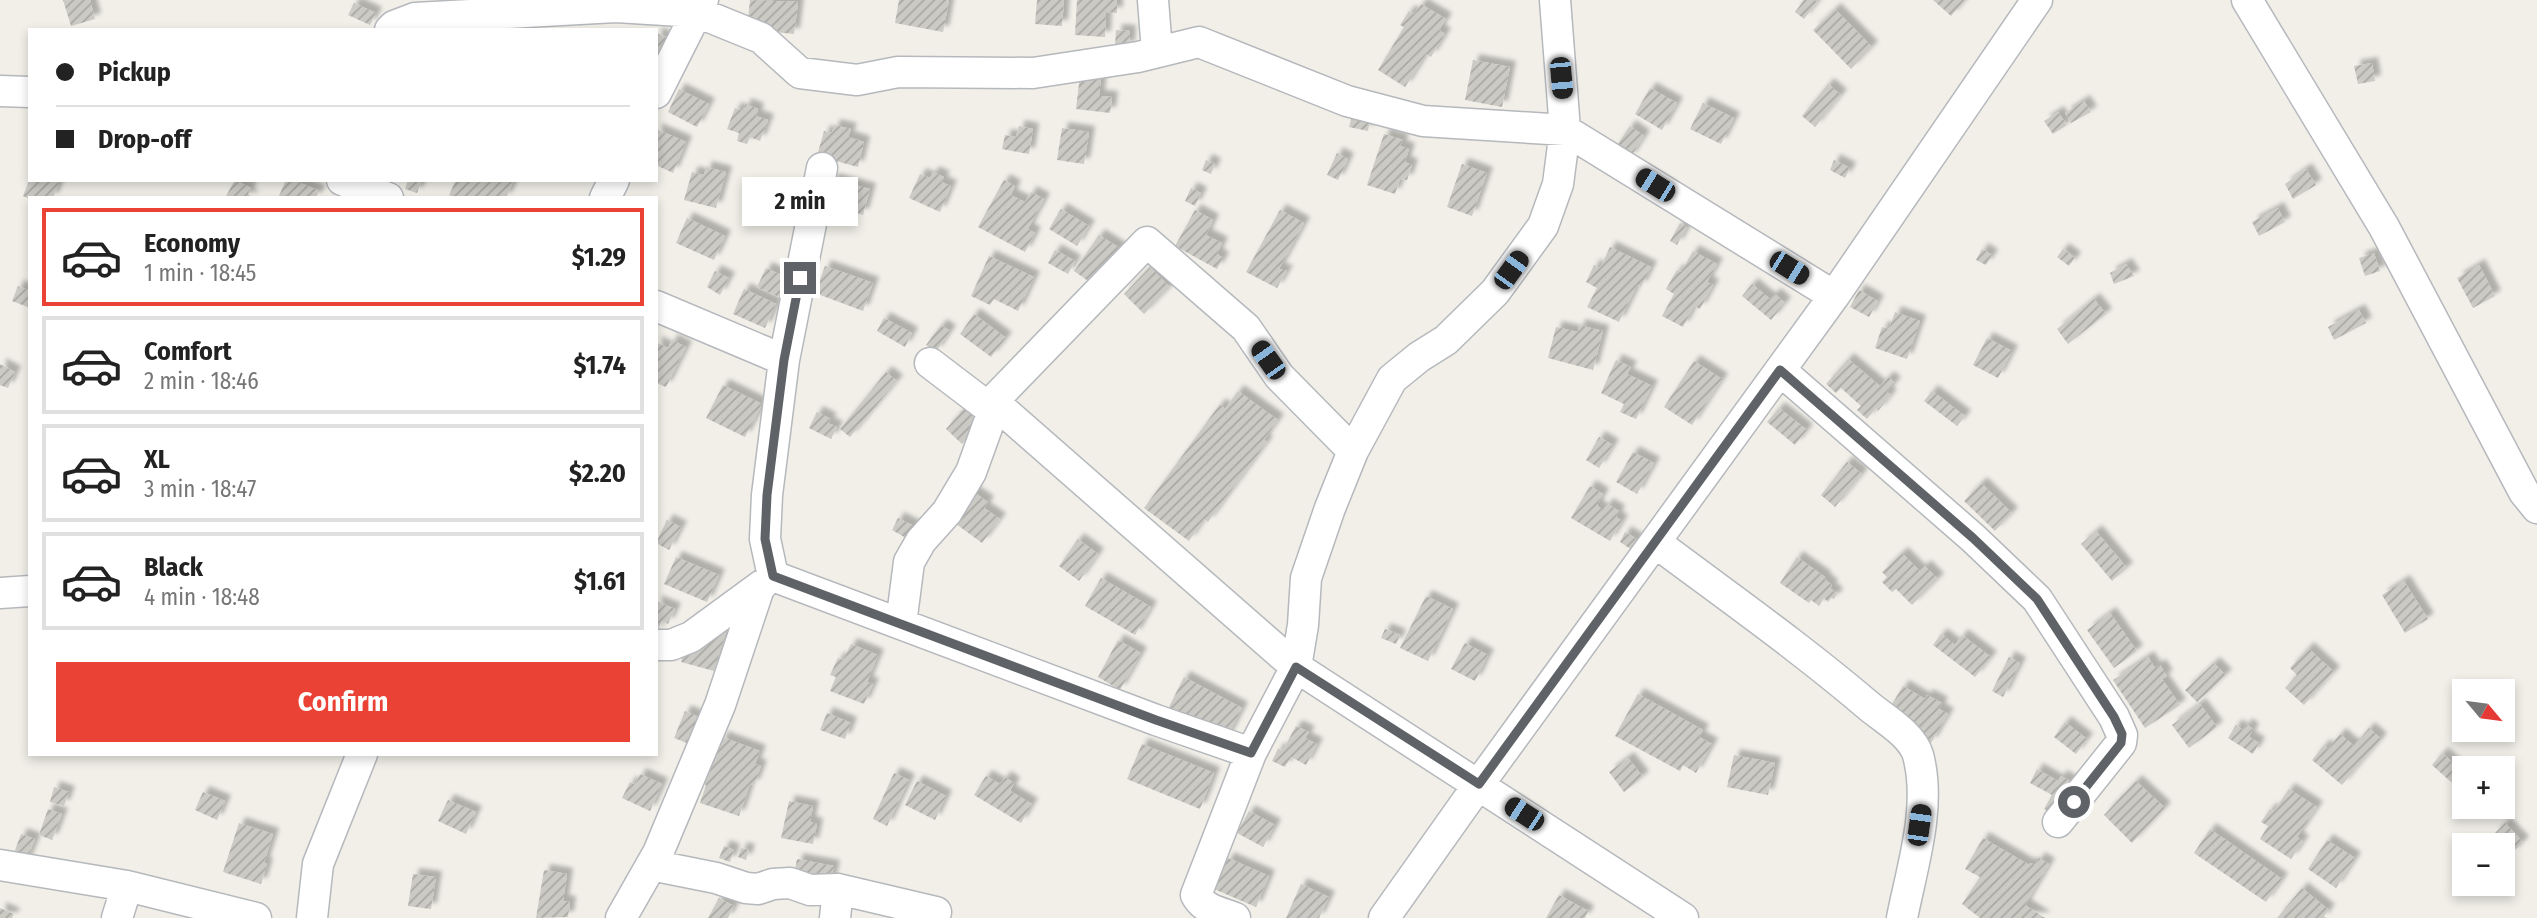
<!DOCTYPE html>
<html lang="en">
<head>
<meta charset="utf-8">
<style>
	:root { --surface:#fff; --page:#f6f6f6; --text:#222; --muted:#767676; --line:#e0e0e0; --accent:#ea4335 }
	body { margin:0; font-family:"Fira Sans Condensed",sans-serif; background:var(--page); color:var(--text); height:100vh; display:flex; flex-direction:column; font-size:26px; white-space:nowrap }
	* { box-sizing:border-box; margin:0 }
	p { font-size:23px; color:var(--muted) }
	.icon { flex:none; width:38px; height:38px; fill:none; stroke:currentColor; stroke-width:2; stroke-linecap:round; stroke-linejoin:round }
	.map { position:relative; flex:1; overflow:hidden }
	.details { position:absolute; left:28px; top:196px; width:630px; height:560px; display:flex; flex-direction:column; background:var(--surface); border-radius:0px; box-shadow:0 4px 10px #0003 }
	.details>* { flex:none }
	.hud { position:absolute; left:28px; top:28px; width:630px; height:154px; border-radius:0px; box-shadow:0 4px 10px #0003; display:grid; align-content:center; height:154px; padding:0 28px; background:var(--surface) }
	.needle { width:46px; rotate:119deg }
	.buttons { position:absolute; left:2452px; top:679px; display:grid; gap:14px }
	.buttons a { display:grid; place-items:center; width:63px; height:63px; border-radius:0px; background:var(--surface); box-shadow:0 4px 10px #0003; font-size:35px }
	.end { position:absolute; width:32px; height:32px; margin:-16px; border:9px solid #5f6368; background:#fff; box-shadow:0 0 0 4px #fff }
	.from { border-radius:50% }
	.bubble { position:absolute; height:49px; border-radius:0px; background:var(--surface); box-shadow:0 4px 10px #0003; font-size:23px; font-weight:700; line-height:49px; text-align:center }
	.car { position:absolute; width:21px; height:42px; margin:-21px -10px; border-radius:9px; box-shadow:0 0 5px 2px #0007; background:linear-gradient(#222 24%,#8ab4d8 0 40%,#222 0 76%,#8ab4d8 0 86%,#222 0) }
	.hud b { display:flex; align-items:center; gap:24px; height:66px; font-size:26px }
	.hud b+b { border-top:2px solid var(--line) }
	.hud i { width:18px; height:18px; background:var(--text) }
	ul { padding:12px 0 0; list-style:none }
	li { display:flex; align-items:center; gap:21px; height:98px; margin:0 14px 10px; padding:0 14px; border:4px solid var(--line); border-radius:0px }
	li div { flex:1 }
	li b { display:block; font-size:26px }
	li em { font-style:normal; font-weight:700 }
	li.current { border-color:var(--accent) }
	li>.icon { width:63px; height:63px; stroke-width:1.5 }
	.button { display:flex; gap:14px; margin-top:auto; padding:14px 28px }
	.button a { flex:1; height:80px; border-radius:0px; background:var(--accent); color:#fff; font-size:28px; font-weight:700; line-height:80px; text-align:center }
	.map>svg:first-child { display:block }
	.building { fill:url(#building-hatch); filter:url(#shadow) }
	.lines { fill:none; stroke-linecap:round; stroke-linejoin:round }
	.minor-casing { stroke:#b5b8bc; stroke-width:33 }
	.minor { stroke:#fff; stroke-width:30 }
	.route { stroke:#5f6368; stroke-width:9 }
</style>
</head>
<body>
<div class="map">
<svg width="2537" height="918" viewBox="0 0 2537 918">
	<defs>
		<pattern id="building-hatch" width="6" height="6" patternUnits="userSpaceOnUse" patternTransform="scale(1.75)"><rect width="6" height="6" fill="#cccac5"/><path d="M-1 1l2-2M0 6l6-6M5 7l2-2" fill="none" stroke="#a9a8a4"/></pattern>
		<filter id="shadow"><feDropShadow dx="6" dy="-6" stdDeviation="2" flood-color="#0004"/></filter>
	</defs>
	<rect width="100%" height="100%" fill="#f1efe8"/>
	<path class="building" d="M 63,0 L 90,0 L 95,19 L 71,26 Z
		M 750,0 L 798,2 L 794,34 L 747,29 Z
		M 899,0 L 949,0 L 943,32 L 895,23 Z
		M 1037,0 L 1064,0 L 1062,26 L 1035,24 Z
		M 1077,0 L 1117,0 L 1117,13 L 1106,12 L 1105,37 L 1075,35 Z
		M 1804,0 L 1818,1 L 1804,19 L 1795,12 Z
		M 1933,0 L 1965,0 L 1951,16 Z
		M 354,3 L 376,13 L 370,25 L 348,15 Z
		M 1421,4 L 1446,19 L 1439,30 L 1445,34 L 1431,57 L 1426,54 L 1405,87 L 1378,70 L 1404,27 L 1400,25 L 1409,11 L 1414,14 Z
		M 1835,9 L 1872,47 L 1851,69 L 1813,30 Z
		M 1116,30 L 1130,31 L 1129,47 L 1115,46 Z
		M 656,33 L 666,37 L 656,61 Z
		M 1473,60 L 1510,67 L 1502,107 L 1465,100 Z
		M 2372,63 L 2375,81 L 2358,84 L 2354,66 Z
		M 1080,75 L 1101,77 L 1099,96 L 1112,97 L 1110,113 L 1076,109 Z
		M 1828,84 L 1841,95 L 1815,127 L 1802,116 Z
		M 1650,88 L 1677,103 L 1662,130 L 1635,114 Z
		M 679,89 L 709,104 L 697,127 L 668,112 Z
		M 2084,101 L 2091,112 L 2071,123 L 2065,113 Z
		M 1703,103 L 1734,118 L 1721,144 L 1690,129 Z
		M 745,104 L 758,109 L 756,116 L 768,120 L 760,141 L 750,137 L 747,144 L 737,141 L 739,133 L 727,129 L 735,108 L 743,111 Z
		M 2058,112 L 2067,125 L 2053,134 L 2044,121 Z
		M 1352,116 L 1370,119 L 1368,131 L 1349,127 Z
		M 834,125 L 851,129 L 848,137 L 864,142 L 858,167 L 817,156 L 824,131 L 832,133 Z
		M 1019,126 L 1033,129 L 1029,154 L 1002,149 L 1005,135 L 1016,137 Z
		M 1630,126 L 1644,136 L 1630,158 L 1615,148 Z
		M 1062,128 L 1089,132 L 1084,164 L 1057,160 Z
		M 656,129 L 686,142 L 673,173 L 656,165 Z
		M 1384,134 L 1403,140 L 1400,146 L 1409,149 L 1405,162 L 1412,165 L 1407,180 L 1400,179 L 1395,194 L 1367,185 Z
		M 1337,153 L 1348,159 L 1338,180 L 1327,175 Z
		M 1206,160 L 1215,164 L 1211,174 L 1202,170 Z
		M 1834,160 L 1850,168 L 1845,178 L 1830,170 Z
		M 1462,164 L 1487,173 L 1472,216 L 1447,207 Z
		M 706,167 L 726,172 L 716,208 L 684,200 L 692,172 L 704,175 Z
		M 2306,169 L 2316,185 L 2293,199 L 2285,184 Z
		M 933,172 L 944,177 L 941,182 L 951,186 L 940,212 L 909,198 L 920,174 L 930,178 Z
		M 832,179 L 870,189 L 863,215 L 825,204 Z
		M 29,180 L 53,180 L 59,183 L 53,198 L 30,199 L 23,196 Z
		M 235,180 L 251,188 L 248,194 L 254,198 L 225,198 Z
		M 286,180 L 294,180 L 319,191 L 316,198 L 278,198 Z
		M 408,180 L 422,180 L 417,193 L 405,189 Z
		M 456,180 L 472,180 L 478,183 L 479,180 L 514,180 L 506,198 L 455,198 L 449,195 Z
		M 1004,180 L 1015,186 L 1011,195 L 1025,202 L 1031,192 L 1044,199 L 1028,229 L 1035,233 L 1025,252 L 978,227 Z
		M 758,187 L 780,196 L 768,225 L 746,216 Z
		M 1191,188 L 1201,193 L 1195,206 L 1185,201 Z
		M 2278,208 L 2285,222 L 2259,236 L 2252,222 Z
		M 1061,209 L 1089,226 L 1077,246 L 1049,229 Z
		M 1195,210 L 1213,220 L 1206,235 L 1222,243 L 1217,254 L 1223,258 L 1217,269 L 1175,246 Z
		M 1280,210 L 1304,223 L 1279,269 L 1287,271 L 1277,288 L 1246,272 Z
		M 687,218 L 725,236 L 714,260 L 676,243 Z
		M 1680,223 L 1687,227 L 1677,245 L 1670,241 Z
		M 1099,235 L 1121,249 L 1095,286 L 1074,271 Z
		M 1610,247 L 1651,267 L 1641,287 L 1637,285 L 1619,322 L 1587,307 L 1597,288 L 1586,282 L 1594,265 L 1600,268 Z
		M 1982,249 L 1992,255 L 1986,265 L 1976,260 Z
		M 2063,249 L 2075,258 L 2069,266 L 2057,257 Z
		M 1055,250 L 1075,261 L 1068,274 L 1048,263 Z
		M 1693,251 L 1717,264 L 1707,282 L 1713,285 L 1700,309 L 1694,306 L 1683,327 L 1662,316 L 1674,294 L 1666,289 L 1677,270 L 1681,272 Z
		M 2374,253 L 2380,271 L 2365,276 L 2359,258 Z
		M 989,256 L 1034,277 L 1018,311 L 994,299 L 990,305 L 971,296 Z
		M 2126,264 L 2134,276 L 2114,284 L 2110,273 Z
		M 2479,265 L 2495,296 L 2473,308 L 2457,278 Z
		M 825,266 L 873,283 L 863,311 L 815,293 Z
		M 1150,267 L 1170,287 L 1144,314 L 1124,294 Z
		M 766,268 L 790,279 L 781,298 L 757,287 Z
		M 715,271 L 729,278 L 720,295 L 707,287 Z
		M 1752,284 L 1770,299 L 1775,294 L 1785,303 L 1771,320 L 1742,296 Z
		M 18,286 L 30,291 L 30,308 L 12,301 Z
		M 744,289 L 776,304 L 765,328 L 733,314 Z
		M 1859,290 L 1878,301 L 1869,317 L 1850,307 Z
		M 2094,299 L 2106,314 L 2068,344 L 2057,329 Z
		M 2359,310 L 2366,323 L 2334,340 L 2328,327 Z
		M 1895,312 L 1920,321 L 1907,359 L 1875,348 L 1882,327 L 1889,329 Z
		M 974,314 L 1006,338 L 991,357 L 960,334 Z
		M 884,318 L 912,333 L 905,347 L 877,331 Z
		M 941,325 L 950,331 L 936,352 L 926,345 Z
		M 1579,325 L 1603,331 L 1593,370 L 1548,358 L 1556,327 L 1578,332 Z
		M 1987,338 L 2012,351 L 1998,378 L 1973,365 Z
		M 672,340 L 686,347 L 666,387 L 656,383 L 656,342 L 668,348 Z
		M 1848,359 L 1880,386 L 1888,377 L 1895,383 L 1887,392 L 1891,395 L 1878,411 L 1876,408 L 1867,419 L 1857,410 L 1861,406 L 1841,388 L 1836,393 L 1826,384 Z
		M 1616,360 L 1631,367 L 1627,374 L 1652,386 L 1636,419 L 1620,412 L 1624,404 L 1601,393 Z
		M 1694,361 L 1722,379 L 1692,425 L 1664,407 Z
		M 0,364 L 15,372 L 8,388 L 0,385 Z
		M 886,372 L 897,381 L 850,437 L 840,429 Z
		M 723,385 L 762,404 L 745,437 L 706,418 Z
		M 1238,391 L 1278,420 L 1264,440 L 1267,442 L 1208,522 L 1204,519 L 1189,541 L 1144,508 L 1220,404 L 1225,409 Z
		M 1932,391 L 1965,416 L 1957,426 L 1924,401 Z
		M 968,404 L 984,419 L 962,444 L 946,429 Z
		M 1779,408 L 1807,430 L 1795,445 L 1767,422 Z
		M 817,412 L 831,419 L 828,423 L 837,427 L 831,439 L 809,428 Z
		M 1599,437 L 1613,445 L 1599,468 L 1586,460 Z
		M 1633,452 L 1654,463 L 1637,494 L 1616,482 Z
		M 1847,462 L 1862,474 L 1835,507 L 1821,495 Z
		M 1981,483 L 2012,513 L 1995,531 L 1964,501 Z
		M 1590,486 L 1603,494 L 1597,505 L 1603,511 L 1607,504 L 1619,511 L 1616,517 L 1622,521 L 1610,541 L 1571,518 Z
		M 969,489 L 988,502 L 984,508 L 1000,519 L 982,543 L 948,518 Z
		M 898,518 L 920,529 L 913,542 L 892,530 Z
		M 667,520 L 681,527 L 669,550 L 656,543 Z
		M 2096,531 L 2127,568 L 2112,581 L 2081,544 Z
		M 1625,532 L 1638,540 L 1632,550 L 1620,542 Z
		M 1078,539 L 1098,554 L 1079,581 L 1059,566 Z
		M 1902,553 L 1920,571 L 1925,566 L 1938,579 L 1912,605 L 1896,589 L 1892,592 L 1882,582 L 1887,577 L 1882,572 Z
		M 676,557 L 719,575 L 707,602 L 664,584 Z
		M 1797,557 L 1825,577 L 1824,579 L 1832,585 L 1830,588 L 1837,594 L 1834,599 L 1831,598 L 1828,602 L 1824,598 L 1819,606 L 1811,600 L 1809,603 L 1780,583 Z
		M 1101,578 L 1151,607 L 1135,635 L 1085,606 Z
		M 2404,581 L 2428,619 L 2405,633 L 2382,595 Z
		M 1426,596 L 1453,609 L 1428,661 L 1400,648 Z
		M 656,601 L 675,609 L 668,624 L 662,621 L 656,634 Z
		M 2110,613 L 2137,651 L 2114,668 L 2087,630 Z
		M 693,619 L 727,629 L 714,671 L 681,662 Z
		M 1385,629 L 1400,635 L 1396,644 L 1381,638 Z
		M 1941,634 L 1955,645 L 1962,635 L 1991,657 L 1975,677 L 1933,645 Z
		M 1118,640 L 1141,653 L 1120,690 L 1098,677 Z
		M 1465,643 L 1488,655 L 1475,681 L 1451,669 Z
		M 851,644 L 878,655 L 867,682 L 873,684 L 864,704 L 830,691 L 836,677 L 830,675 L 838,658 L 843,660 Z
		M 2308,648 L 2334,672 L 2304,705 L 2285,688 L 2297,675 L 2290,668 Z
		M 2009,657 L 2020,663 L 2003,697 L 1992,691 Z
		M 2148,657 L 2155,668 L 2160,665 L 2167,676 L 2162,679 L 2180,705 L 2145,728 L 2113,680 Z
		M 2214,663 L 2226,675 L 2197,702 L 2185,690 Z
		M 1184,677 L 1242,708 L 1226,739 L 1168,709 Z
		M 1903,686 L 1925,699 L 1927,695 L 1942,703 L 1939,709 L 1948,714 L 1931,743 L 1911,731 L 1888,711 Z
		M 1638,694 L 1703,730 L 1699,737 L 1712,744 L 1696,773 L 1683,765 L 1680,771 L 1615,736 Z
		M 2200,704 L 2217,727 L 2189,748 L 2172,725 Z
		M 685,711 L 708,721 L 697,747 L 674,738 Z
		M 827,713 L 851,723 L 845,739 L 820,730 Z
		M 2065,722 L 2087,739 L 2076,754 L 2054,737 Z
		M 2246,724 L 2253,729 L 2249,737 L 2259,743 L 2253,754 L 2228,738 L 2236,725 L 2243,730 Z
		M 1296,726 L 1309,732 L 1305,738 L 1317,744 L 1306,765 L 1291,757 L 1285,767 L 1272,761 L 1278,749 L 1283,750 Z
		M 2369,728 L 2381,739 L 2342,785 L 2312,760 L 2324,745 L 2328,749 L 2340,734 L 2354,746 Z
		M 722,737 L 760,751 L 755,764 L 761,766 L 754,785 L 750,784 L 739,816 L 700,803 L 706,785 L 702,783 L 710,760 L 713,761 Z
		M 1142,744 L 1214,773 L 1200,809 L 1127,779 Z
		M 2442,753 L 2461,770 L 2451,782 L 2432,765 Z
		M 1734,755 L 1775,763 L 1768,795 L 1727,787 Z
		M 1628,758 L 1643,777 L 1624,792 L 1609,772 Z
		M 2037,769 L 2058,781 L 2061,776 L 2072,782 L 2065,820 L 2044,809 L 2052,795 L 2030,783 Z
		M 894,773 L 909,780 L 887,826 L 873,819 Z
		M 640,774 L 662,784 L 650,811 L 622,798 L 630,782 L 635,785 Z
		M 986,776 L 1000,784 L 1005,777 L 1014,783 L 1010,791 L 1032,804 L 1021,823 L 974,795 Z
		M 917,781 L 946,796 L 935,820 L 905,805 Z
		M 2136,781 L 2165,808 L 2132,843 L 2104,815 Z
		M 54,787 L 69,792 L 64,806 L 50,802 Z
		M 2289,789 L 2317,807 L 2297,837 L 2303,841 L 2291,859 L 2260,839 L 2268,826 L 2261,822 L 2270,809 L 2274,811 Z
		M 203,792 L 225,801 L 217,820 L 195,810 Z
		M 448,800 L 476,812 L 466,834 L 438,821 Z
		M 789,801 L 813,806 L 810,822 L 817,824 L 813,844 L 781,838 Z
		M 48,809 L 62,814 L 52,840 L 39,835 Z
		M 1249,811 L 1275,825 L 1263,847 L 1237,833 Z
		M 239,823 L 273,834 L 264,863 L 267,864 L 261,884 L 223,872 Z
		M 2505,823 L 2523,842 L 2512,853 L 2494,834 Z
		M 2210,829 L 2282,879 L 2266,902 L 2194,853 Z
		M 21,834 L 35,839 L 26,862 L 13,856 Z
		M 1983,838 L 2029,865 L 2030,863 L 2035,865 L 2039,858 L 2049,864 L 2025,905 L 2045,918 L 1980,918 L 1962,904 L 1980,877 L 1965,869 Z
		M 2327,840 L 2355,858 L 2336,888 L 2308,869 Z
		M 724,846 L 734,850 L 730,862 L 719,858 Z
		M 741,848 L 749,850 L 746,860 L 738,857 Z
		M 1228,858 L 1269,876 L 1256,907 L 1214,889 Z
		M 797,859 L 834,866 L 829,888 L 793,880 Z
		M 544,870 L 567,874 L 563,901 L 570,902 L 568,917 L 536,918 Z
		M 413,874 L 436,877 L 431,909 L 408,906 Z
		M 1301,884 L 1329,897 L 1319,918 L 1286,918 Z
		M 2302,888 L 2329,910 L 2324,916 L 2326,918 L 2277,918 Z
		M 1559,895 L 1588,911 L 1585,918 L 1546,918 Z
		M 719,898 L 734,906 L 728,918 L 708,918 Z
		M 0,908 L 14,914 L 12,918 L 0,918 Z"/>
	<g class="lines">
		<g class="minor-casing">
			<path id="minor" d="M 1153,0 L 1157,52
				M 1555,0 L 1565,130 L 1558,184 L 1543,226 L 1495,292 L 1446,340 L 1419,357 L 1392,379 L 1353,451 L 1330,508 L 1306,578 L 1303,625 L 1296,667 L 1683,918
				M 2247,0 L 2384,227 L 2524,492 L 2537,508
				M 390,30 L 394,26 L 415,18 L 616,7 L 697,12 L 761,38 L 800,73 L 857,80 L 898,72 L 1033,73 L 1138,57 L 1199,42 L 1347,101 L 1423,121 L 1565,130 L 1834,296
				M 0,91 L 30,92
				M 656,93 L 703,0
				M 342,180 L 388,198
				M 605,198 L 614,180
				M 656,306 L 784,360
				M 1780,370 L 1973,538 L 2037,599 L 2114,717 L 2122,735 L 2121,743 L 2058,822
				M 1655,542 C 1727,596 1801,648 1870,707 C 1886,720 1912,735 1918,755 C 1932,807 1912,867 1902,918
				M 773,576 L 1156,720 L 1251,753 L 1296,667 L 998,406 L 994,400 L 1147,242 L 1246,328 L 1279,376 L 1353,451
				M 773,576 L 765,539 L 767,495 L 784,360 L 822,168
				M 0,593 L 30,591
				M 901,624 L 909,562 L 921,541 L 947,512 L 971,472 L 993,411 L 930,363
				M 656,645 L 671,645 L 691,637 L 762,585
				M 0,865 L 127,886 L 256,918
				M 651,865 L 716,878 L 746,888 L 758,889 L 773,884 L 790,883 L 810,890 L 838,889
				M 117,918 L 127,886
				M 312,918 L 318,864 L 362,754
				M 621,918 L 658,853 L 720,705 L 759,588
				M 835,918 L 838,889 L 936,912
				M 1235,918 C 1220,912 1204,910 1196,895 L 1251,753
				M 1384,918 L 1479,784 L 1834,296 L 2037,0"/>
		</g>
		<use href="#minor" class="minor"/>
	</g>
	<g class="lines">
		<path class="route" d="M 800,278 L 784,360 L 767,495 L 765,539 L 773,576 L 1156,720 L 1251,753 L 1296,667 L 1479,784 L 1780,370 L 1973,538 L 2037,599 L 2114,717 L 2122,734 L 2121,743 L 2074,802"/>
	</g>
</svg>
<div class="buttons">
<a><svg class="needle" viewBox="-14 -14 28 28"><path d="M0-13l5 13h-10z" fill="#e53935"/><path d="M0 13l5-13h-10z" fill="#767676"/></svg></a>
<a>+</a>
<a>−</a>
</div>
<i class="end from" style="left:2074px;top:802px"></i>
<i class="end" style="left:800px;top:278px"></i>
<div class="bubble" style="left:742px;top:177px;width:116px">2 min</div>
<i class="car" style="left:1561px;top:78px;rotate:175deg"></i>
<i class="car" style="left:1655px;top:185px;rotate:302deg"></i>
<i class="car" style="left:1789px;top:268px;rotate:122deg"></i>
<i class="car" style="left:1511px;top:270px;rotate:36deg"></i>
<i class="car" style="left:1268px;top:360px;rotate:325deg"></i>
<i class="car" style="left:1524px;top:814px;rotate:303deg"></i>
<i class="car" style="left:1919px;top:825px;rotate:8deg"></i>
<div class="hud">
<b><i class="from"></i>Pickup</b>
<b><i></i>Drop-off</b>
</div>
<section class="details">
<ul>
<li class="current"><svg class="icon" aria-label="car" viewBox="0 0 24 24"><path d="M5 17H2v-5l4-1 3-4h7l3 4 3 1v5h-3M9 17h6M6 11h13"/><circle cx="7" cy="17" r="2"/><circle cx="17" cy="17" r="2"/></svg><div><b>Economy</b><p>1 min · 18:45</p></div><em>$1.29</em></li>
<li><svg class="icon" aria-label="car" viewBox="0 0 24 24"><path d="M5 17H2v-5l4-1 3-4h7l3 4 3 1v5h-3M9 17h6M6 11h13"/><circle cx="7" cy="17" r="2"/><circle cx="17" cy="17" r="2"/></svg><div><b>Comfort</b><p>2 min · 18:46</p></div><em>$1.74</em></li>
<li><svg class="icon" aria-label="car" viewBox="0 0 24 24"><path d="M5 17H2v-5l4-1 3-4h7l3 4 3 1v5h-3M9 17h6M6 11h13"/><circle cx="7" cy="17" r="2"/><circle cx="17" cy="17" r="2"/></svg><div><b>XL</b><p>3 min · 18:47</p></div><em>$2.20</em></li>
<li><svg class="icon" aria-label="car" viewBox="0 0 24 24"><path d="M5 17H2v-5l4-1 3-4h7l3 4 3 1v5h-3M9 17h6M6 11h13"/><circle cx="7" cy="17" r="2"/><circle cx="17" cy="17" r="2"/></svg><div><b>Black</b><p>4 min · 18:48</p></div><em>$1.61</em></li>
</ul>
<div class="button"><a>Confirm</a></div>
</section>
</div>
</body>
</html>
